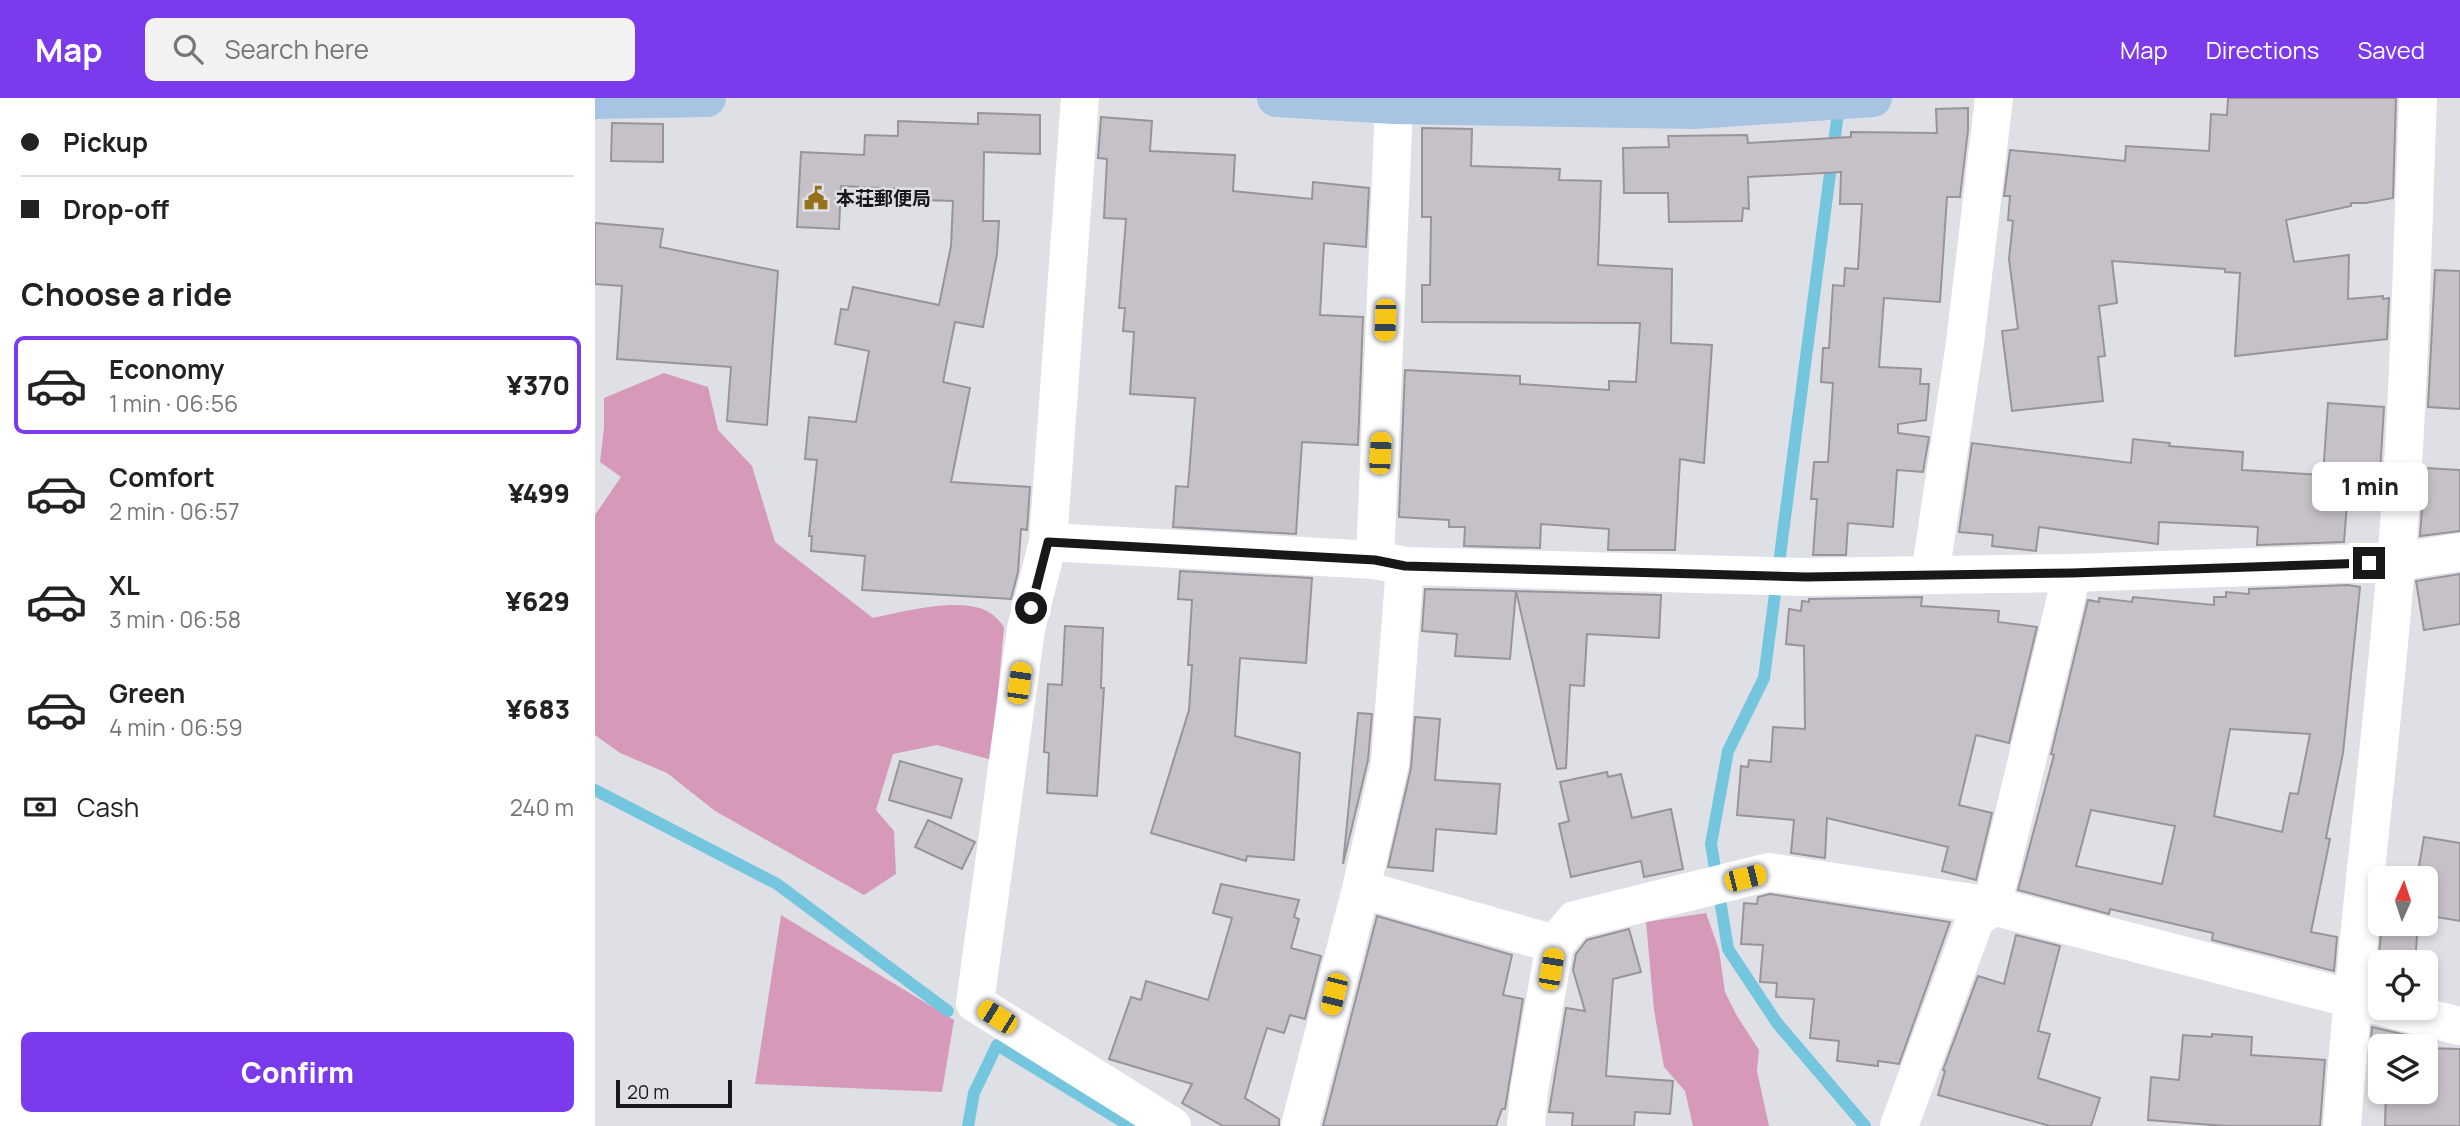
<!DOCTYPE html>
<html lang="en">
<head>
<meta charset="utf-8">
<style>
	:root { --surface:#fff; --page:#f2f2f2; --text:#222; --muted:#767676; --line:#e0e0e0; --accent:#7c3aed }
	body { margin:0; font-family:Manrope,"Noto Sans JP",sans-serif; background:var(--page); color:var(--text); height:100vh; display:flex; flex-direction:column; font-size:26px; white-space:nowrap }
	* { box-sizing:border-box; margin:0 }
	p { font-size:23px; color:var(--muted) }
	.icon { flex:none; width:38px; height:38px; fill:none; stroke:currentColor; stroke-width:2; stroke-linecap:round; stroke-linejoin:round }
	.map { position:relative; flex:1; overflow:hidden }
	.drawer { display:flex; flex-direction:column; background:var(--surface); width:595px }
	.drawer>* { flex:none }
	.banner { display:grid; align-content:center; height:154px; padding:0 21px; background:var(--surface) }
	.needle { width:46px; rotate:3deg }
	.buttons { position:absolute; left:1773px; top:768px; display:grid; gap:14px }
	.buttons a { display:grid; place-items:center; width:70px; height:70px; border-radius:10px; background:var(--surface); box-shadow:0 4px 10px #0003; font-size:35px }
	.scale { position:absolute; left:21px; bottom:18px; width:116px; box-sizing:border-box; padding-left:7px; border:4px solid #18181a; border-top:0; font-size:19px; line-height:24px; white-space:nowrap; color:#18181a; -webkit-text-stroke:5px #dfe0e6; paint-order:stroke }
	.end { position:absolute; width:32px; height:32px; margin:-16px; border:9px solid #18181a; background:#fff; box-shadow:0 0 0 4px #fff }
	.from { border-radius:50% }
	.bubble { position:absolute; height:49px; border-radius:10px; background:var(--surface); box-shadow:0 4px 10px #0003; font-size:23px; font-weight:800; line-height:49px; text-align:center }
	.car { position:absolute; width:21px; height:42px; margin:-21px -10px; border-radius:9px; box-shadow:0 0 5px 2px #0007; background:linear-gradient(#f5c518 24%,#345 0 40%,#f5c518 0 76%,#345 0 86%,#f5c518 0) }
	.banner b { display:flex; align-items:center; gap:24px; height:66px; font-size:26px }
	.banner b+b { border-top:2px solid var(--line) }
	.banner i { width:18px; height:18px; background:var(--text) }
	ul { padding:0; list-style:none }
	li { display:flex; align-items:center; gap:21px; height:98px; margin:0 14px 10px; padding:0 7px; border:4px solid transparent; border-radius:10px }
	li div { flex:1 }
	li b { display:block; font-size:26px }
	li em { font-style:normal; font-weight:800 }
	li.on { border-color:var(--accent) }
	li>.icon { width:63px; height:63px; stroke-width:1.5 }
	h2 { padding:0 21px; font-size:32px; line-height:84px }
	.pay { display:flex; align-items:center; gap:18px; height:77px; padding:0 21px; font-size:26px }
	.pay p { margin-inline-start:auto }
	.cta { display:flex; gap:14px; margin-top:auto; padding:14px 21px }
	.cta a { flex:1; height:80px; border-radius:10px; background:var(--accent); color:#fff; font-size:28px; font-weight:800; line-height:80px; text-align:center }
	header { display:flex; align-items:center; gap:42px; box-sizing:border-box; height:98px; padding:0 35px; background:var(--accent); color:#fff }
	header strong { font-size:33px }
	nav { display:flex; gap:38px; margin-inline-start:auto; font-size:24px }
	.search { width:490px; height:63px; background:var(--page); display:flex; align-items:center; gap:18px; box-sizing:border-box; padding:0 24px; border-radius:10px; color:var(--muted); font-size:26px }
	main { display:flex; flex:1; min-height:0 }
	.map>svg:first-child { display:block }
	.green { fill:#d699ba }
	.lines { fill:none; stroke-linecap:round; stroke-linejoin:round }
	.stream { stroke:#74c6de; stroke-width:12 }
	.building { fill:#c5c1c7; stroke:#98949a; stroke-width:2; fill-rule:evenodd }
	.minor { stroke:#fff; stroke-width:38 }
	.major { stroke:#a8c4e3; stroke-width:38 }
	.route { stroke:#18181a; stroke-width:9 }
	.labels { text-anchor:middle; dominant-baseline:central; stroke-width:5; stroke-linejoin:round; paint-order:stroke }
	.poi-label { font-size:19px; font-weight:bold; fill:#18181a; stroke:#dfe0e6; text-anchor:start }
</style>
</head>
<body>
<header>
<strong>Map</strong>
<div class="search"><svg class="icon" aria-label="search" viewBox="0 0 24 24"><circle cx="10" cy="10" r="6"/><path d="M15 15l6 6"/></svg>Search here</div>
<nav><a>Map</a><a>Directions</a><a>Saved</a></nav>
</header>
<main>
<section class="drawer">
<div class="banner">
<b><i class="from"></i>Pickup</b>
<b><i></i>Drop-off</b>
</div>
<h2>Choose a ride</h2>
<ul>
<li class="on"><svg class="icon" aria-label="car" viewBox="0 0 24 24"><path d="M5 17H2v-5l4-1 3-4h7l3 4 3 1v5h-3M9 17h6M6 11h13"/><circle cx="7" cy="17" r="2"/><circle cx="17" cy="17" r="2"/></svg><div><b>Economy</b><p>1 min · 06:56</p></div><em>¥370</em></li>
<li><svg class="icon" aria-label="car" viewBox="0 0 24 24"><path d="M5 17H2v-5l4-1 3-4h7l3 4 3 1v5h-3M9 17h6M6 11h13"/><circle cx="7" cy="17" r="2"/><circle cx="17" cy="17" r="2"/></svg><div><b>Comfort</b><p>2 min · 06:57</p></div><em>¥499</em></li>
<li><svg class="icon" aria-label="car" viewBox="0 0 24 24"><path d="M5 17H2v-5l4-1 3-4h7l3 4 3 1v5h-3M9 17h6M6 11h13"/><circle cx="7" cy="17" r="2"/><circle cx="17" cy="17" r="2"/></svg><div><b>XL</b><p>3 min · 06:58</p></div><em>¥629</em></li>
<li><svg class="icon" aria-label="car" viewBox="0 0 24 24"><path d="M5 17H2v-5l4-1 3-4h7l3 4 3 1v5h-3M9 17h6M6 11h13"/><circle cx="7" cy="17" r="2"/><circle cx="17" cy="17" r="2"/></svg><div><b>Green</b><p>4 min · 06:59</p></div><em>¥683</em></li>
</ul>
<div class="pay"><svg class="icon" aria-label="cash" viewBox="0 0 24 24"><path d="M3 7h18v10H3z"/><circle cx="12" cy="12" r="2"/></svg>Cash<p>240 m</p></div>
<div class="cta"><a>Confirm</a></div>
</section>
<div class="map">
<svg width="1865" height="1028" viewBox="0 0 1865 1028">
	<rect width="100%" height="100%" fill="#dfe0e6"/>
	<path class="green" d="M 69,275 L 113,289 L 123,332 L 157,368 L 180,444 L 278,520 C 308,514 372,496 398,517 C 402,520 406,525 409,529 L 397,662 L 342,647 L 298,656 L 281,712 L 299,733 L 301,776 L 269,797 L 120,713 L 72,675 L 25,655 L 0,637 L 0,417 L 26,379 L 5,364 L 9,330 L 9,300 Z
		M 1111,815 L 1124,852 L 1130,894 L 1142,918 L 1164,952 L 1162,973 L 1174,1028 L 1098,1028 L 1090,993 L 1069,969 L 1059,912 L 1051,824 Z
		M 186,817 L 359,922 L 347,994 L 160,986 Z"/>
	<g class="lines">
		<path class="stream" d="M 1244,7 L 1169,580 L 1133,653 L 1116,746 L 1133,851 L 1182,925 L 1270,1028
			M 0,692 L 182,786 L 353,913
			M 373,1028 L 379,995 L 402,947 L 535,1028"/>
	</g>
	<path class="building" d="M 1633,0 L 1801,0 L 1798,100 L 1771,105 L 1756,105 L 1756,108 L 1691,122 L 1699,164 L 1754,157 L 1753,201 L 1788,198 L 1788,201 L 1794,200 L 1792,241 L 1640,258 L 1645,175 L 1630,174 L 1630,171 L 1517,163 L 1522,205 L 1504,208 L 1510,258 L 1503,259 L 1508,303 L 1417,313 L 1407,233 L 1423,231 L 1414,161 L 1418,123 L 1413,122 L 1415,98 L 1409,98 L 1415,52 L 1530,63 L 1531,48 L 1614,53 L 1616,16 L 1632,17 Z
		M 1373,10 L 1373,32 L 1365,99 L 1352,99 L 1345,204 L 1289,200 L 1284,269 L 1326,271 L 1325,286 L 1334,286 L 1331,322 L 1303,326 L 1303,335 L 1334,339 L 1328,374 L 1302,372 L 1298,429 L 1253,425 L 1251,457 L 1218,457 L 1222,401 L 1216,401 L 1219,364 L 1233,364 L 1238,285 L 1226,284 L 1228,250 L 1234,250 L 1238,187 L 1249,188 L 1250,170 L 1263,171 L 1267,106 L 1245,106 L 1246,74 L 1153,79 L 1154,111 L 1148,110 L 1147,123 L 1074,124 L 1073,95 L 1029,95 L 1028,50 L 1074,49 L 1073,38 L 1152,37 L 1153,45 L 1256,39 L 1256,34 L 1342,35 L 1341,11 Z
		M 383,15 L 445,17 L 445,56 L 389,54 L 388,123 L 404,123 L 402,156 L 388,229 L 360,224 L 348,284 L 375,290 L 356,384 L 435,389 L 432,432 L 426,431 L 423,474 L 416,501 L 267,492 L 270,458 L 216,453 L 217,438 L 214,438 L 222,362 L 210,361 L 214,319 L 261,324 L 274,253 L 240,246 L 246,211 L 253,212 L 258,189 L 344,207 L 356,148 L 358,103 L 328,102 L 329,92 L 246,88 L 244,131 L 202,129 L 206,54 L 269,57 L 270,37 L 303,38 L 303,23 L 383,26 Z
		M 506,19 L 557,23 L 555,53 L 640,57 L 638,93 L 717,101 L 718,84 L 774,90 L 771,149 L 729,145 L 725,217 L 768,219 L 763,347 L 707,344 L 701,436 L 578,429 L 581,388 L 593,389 L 600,300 L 535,296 L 539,234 L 528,233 L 530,210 L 524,210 L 531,121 L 509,120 L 512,61 L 503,60 Z
		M 17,25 L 68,26 L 68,64 L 16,63 Z
		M 827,30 L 877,31 L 876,68 L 965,71 L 964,82 L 1006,83 L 1003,167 L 1077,171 L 1076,245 L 1117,247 L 1109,365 L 1085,361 L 1080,452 L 1013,452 L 1014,431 L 946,426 L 945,450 L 869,448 L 870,429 L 854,429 L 854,422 L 804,419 L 810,272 L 925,278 L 925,286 L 1014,292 L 1014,283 L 1041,284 L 1045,225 L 827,224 L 827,187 L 835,187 L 836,119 L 827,119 Z
		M 0,125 L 68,131 L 65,149 L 183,173 L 172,327 L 132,323 L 136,269 L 22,261 L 27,188 L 0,186 Z
		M 1840,172 L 1865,173 L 1865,311 L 1833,309 Z
		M 1733,305 L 1789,309 L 1783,407 L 1752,406 L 1749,444 L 1662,447 L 1663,429 L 1564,424 L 1563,446 L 1444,429 L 1441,453 L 1397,448 L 1398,437 L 1364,434 L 1377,345 L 1536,365 L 1538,341 L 1575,345 L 1574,348 L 1648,354 L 1647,372 L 1728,377 Z
		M 1830,370 L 1865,372 L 1865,433 L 1825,438 Z
		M 585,473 L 717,480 L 711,565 L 645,560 L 640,638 L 705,655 L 699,762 L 652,758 L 651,763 L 556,735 L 594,612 L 597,567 L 593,567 L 597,502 L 583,501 Z
		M 1865,476 L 1865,526 L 1829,532 L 1821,483 Z
		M 1753,487 L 1765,489 L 1748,655 L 1731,740 L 1735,741 L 1716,834 L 1742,839 L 1739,873 L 1617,842 L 1618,835 L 1515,811 L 1514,816 L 1423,792 L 1459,657 L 1456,656 L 1493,502 L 1504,504 L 1504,500 L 1537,504 L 1538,499 L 1619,507 L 1619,499 L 1631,499 L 1631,494 L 1654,496 L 1654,491 ZM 1635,631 L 1715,636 L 1703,696 L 1695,695 L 1687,734 L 1619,718 ZM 1496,712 L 1580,728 L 1567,786 L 1481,768 Z
		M 830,491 L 921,493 L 915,561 L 860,558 L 862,536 L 827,533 Z
		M 921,493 L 1066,497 L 1064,540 L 992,536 L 989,588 L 975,587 L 971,670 L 962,671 Z
		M 1327,499 L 1326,508 L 1404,513 L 1403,524 L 1442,529 L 1414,645 L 1381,637 L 1364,707 L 1397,715 L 1381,782 L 1347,773 L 1353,749 L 1232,720 L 1230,760 L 1196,755 L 1199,722 L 1142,717 L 1146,668 L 1153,669 L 1154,662 L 1176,664 L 1178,629 L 1210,631 L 1209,548 L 1191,546 L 1194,511 L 1206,513 L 1207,503 L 1214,504 L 1214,501 Z
		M 470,528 L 508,530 L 506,590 L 509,590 L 502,698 L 452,695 L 454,655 L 449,654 L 453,586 L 467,587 Z
		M 763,615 L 777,616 L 773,662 L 748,766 Z
		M 820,619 L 845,621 L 840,682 L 905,686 L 901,736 L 841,731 L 838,773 L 793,769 L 816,670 Z
		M 305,663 L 367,681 L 356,720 L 294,702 Z
		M 1012,674 L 1013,679 L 1026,676 L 1037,720 L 1076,711 L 1088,771 L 1049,779 L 1046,763 L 976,779 L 964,726 L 974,723 L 965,684 Z
		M 333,722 L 380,744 L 367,771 L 320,749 Z
		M 1829,739 L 1865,745 L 1865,823 L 1830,817 L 1830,780 L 1822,780 Z
		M 626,786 L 704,802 L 699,819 L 704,821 L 696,850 L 726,858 L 710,921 L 695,917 L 689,935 L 672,930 L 650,1000 L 684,1021 L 684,1028 L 628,1028 L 587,1005 L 597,986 L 514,961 L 536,899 L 546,902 L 551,883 L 613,902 L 637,820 L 618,815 Z
		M 1175,796 L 1355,824 L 1304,966 L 1283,963 L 1283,968 L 1242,963 L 1244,943 L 1215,940 L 1219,901 L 1181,899 L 1182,885 L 1165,884 L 1168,847 L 1146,846 L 1149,805 L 1162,806 L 1163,799 Z
		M 782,818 L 917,857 L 908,897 L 928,901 L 910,1011 L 907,1011 L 901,1028 L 728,1028 Z
		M 1787,826 L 1823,826 L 1820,864 L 1785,864 L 1785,885 L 1781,885 Z
		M 1034,831 L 1046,874 L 1018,881 L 1011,978 L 1078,983 L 1075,1016 L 1040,1014 L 1039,1028 L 977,1028 L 978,1015 L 954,1014 L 971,910 L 990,913 L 978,872 L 981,856 L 992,842 Z
		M 1421,837 L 1465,848 L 1443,933 L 1455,936 L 1443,980 L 1505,1000 L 1496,1028 L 1455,1028 L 1343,997 L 1350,973 L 1348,972 L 1383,878 L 1409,886 Z
		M 1777,929 L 1824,940 L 1822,948 L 1775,950 Z
		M 1617,936 L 1657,939 L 1656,957 L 1730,962 L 1725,1028 L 1631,1028 L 1553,1022 L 1556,979 L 1584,982 L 1588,937 L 1617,939 Z
		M 1830,950 L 1865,951 L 1865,1028 L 1790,1028 L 1791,994 L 1830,994 Z"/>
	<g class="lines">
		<path class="minor" d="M 485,0 L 453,444 L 431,531 L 380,905 L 577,1028
			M 453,444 L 780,462 L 810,468 L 1211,479 L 1477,475 L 1801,464 L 1865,454
			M 780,462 L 799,7
			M 1335,477 L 1370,245 L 1399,0
			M 766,791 L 960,846
			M 1792,910 L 1865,928
			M 705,1028 L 766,791 L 795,665 L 810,468
			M 931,1028 L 934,993 L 960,846 L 980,822 L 1174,774 L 1397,808 L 1785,908
			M 1304,1028 L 1380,822 L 1397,808 L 1477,475
			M 1747,1028 C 1761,840 1786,653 1801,465 C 1814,310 1817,155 1823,0"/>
		<path class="major" d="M 681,0 L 799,7 L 1100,12 L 1278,0
			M 0,2 L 112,0"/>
	</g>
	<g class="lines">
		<path class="route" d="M 436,510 L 453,444 L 780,462 L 810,468 L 1211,479 L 1477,475 L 1774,465"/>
	</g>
	<defs>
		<g id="civic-bare" transform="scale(1.89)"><path d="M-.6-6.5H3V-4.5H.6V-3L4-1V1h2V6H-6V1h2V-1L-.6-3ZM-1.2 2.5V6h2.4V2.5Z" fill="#966f1a" stroke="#dfe0e6" stroke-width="2.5" paint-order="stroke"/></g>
	</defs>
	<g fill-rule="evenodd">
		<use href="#civic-bare" x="221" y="100"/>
	</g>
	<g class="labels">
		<g class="poi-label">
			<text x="241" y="100">本荘郵便局</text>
		</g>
	</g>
</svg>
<div class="buttons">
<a><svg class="needle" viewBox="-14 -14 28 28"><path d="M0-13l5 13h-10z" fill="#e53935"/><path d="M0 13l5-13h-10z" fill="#767676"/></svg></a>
<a><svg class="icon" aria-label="locate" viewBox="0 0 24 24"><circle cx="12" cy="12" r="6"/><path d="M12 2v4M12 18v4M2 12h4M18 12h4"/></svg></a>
<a><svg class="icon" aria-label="layers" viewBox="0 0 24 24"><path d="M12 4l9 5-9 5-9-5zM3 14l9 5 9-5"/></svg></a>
</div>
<div class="scale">20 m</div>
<i class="end from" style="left:436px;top:510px"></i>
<i class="end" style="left:1774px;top:465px"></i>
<div class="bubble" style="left:1717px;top:364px;width:116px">1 min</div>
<i class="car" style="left:790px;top:222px;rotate:182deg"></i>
<i class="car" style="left:785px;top:355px;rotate:3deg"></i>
<i class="car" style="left:424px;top:585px;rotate:8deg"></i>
<i class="car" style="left:1150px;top:780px;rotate:76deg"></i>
<i class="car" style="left:956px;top:871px;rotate:10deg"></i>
<i class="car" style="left:739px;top:896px;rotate:194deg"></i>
<i class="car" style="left:402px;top:919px;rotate:302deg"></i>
</div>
</main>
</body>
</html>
